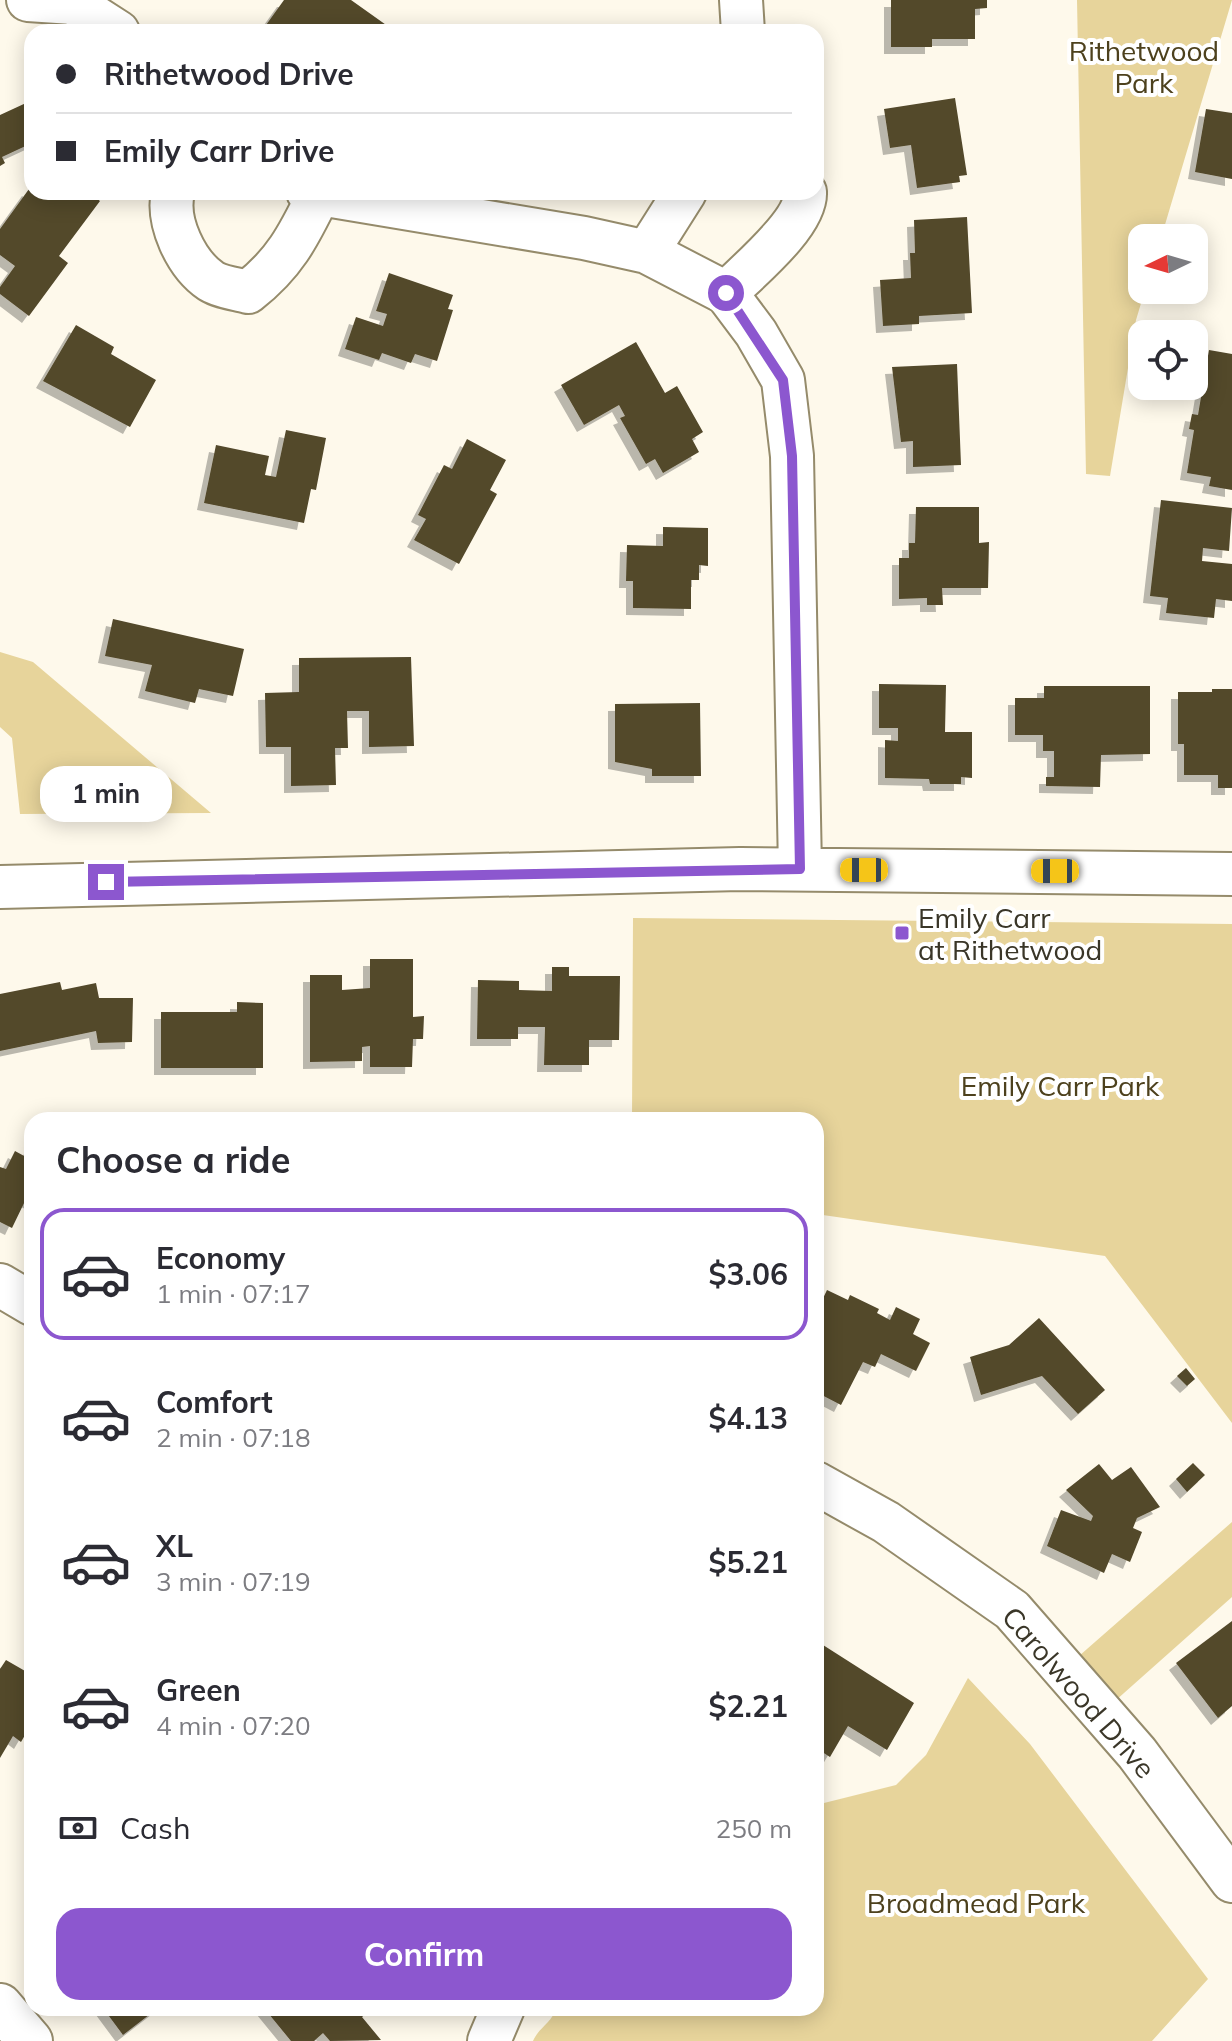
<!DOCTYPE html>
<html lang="en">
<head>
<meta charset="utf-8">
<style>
	:root { --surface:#fff; --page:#f7f7f7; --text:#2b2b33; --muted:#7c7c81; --line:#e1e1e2; --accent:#8c57cf }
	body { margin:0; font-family:Mulish,sans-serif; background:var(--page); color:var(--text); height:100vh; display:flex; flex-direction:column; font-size:30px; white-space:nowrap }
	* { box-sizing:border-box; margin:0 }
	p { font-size:26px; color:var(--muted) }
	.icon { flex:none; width:44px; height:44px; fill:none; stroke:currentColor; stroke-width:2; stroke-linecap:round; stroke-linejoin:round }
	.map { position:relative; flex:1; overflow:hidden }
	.side { position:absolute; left:24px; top:1112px; width:800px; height:904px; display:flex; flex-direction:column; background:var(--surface); border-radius:24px; box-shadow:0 4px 20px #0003 }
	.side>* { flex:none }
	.top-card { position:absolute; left:24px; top:24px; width:800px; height:176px; border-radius:24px; box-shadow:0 4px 20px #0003; display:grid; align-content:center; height:176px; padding:0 32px; background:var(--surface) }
	.needle { width:52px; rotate:265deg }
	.fabs { position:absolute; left:1128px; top:224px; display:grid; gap:16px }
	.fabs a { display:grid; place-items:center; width:80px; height:80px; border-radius:16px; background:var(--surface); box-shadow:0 4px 20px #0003; font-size:40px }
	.end { position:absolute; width:36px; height:36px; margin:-18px; border:10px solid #8c57cf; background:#fff; box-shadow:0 0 0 4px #fff }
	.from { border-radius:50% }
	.bubble { position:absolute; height:56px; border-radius:24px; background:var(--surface); box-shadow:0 4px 20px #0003; font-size:26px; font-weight:700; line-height:56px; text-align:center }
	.car { position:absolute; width:24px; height:48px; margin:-24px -12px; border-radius:10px; box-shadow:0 0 6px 2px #0007; background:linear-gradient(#f5c518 24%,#345 0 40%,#f5c518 0 76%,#345 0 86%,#f5c518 0) }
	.top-card b { display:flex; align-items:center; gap:28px; height:76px; font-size:30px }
	.top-card b+b { border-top:2px solid var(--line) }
	.top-card i { width:20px; height:20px; background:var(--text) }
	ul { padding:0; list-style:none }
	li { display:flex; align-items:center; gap:24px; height:132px; margin:0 16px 12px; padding:0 16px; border:4px solid transparent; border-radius:24px }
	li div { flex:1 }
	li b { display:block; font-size:30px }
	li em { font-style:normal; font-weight:700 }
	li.selected { border-color:var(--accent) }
	li>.icon { width:72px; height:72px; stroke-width:1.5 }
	h2 { padding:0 32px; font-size:36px; line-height:96px }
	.pay { display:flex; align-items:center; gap:20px; height:88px; padding:0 32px; font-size:30px }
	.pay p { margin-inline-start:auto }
	.button { display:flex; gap:16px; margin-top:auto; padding:16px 32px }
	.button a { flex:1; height:92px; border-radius:24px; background:var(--accent); color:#fff; font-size:32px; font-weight:700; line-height:92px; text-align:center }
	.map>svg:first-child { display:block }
	.green { fill:#e7d49b }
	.building { fill:#52482b; filter:url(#shadow) }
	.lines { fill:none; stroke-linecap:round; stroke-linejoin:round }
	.minor-casing { stroke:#958b6b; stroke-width:46 }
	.major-casing { stroke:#958b6b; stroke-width:48 }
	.minor { stroke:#fff; stroke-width:42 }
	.major { stroke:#fff; stroke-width:44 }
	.route { stroke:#8c57cf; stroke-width:10 }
	.poi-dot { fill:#8c57cf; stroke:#fff; stroke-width:3 }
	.labels { text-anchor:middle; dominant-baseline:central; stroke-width:8; stroke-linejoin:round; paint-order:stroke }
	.park-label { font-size:28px; fill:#4d411d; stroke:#fff }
	.poi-label { font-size:28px; fill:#3a3628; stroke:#fff; text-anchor:start }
	.street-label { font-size:28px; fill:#3a3628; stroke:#fff }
</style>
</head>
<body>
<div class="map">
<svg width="1232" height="2041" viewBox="0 0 1232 2041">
	<defs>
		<filter id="shadow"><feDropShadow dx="-7" dy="7" stdDeviation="0" flood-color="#0004"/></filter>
	</defs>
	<rect width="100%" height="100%" fill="#fef9eb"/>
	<path class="green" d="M 1077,0 L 1232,0 L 1161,238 L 1142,238 L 1142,290 L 1145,290 L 1136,320 L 1110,476 L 1086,474 Z
		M 0,652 L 33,662 L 211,813 L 20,814 L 12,738 L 0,727 Z
		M 633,918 L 1232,924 L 1232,1423 L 1105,1256 L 816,1214 L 816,1120 L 632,1120 Z
		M 1232,1522 L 1232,1597 L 1115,1701 L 1079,1656 Z
		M 968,1678 L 1030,1744 L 1208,1979 L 1152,2041 L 533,2041 C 539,2027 552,2023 556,2008 L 816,2008 L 816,1805 L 896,1785 L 926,1755 Z"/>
	<path class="building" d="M 284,0 L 351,0 L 389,27 L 385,32 L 261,32 Z
		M 891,0 L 987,0 L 987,8 L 975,9 L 975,39 L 932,39 L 932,47 L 891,47 Z
		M 955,98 L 967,175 L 959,176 L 960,182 L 917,188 L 911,145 L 890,148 L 884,109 Z
		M 26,103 L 32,115 L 32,143 L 2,157 L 5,163 L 0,166 L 0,115 Z
		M 1206,109 L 1232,113 L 1232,179 L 1195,172 Z
		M 29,189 L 42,198 L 47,192 L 89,192 L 100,201 L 59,256 L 68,263 L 29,316 L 0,294 L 0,287 L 15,266 L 0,255 L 0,229 Z
		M 967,217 L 972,313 L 919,316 L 919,324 L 883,326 L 880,280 L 911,278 L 910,253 L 915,253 L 914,220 Z
		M 389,273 L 453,295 L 448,309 L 453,310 L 437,361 L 415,354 L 411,363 L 382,353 L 379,360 L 345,349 L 356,317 L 383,326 L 387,314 L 376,311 Z
		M 76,325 L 114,347 L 111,354 L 156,380 L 130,427 L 43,381 Z
		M 636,342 L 665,393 L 677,386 L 703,432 L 692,439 L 699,452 L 663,473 L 655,459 L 646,464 L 620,418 L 625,416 L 619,405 L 584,425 L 561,385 Z
		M 1209,350 L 1232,354 L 1232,490 L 1209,486 L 1211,477 L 1187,473 L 1194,430 L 1189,429 L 1192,414 L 1198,415 Z
		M 957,364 L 961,465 L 913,467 L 913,441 L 901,442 L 892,367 Z
		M 286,430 L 326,438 L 316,490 L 311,489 L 304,523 L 204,503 L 216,445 L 269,456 L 265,475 L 276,477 Z
		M 467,439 L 506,460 L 490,490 L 497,494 L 459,564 L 414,540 L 426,519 L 418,515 L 444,465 L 452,469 Z
		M 1161,500 L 1232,508 L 1229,551 L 1203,548 L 1202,561 L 1232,564 L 1232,601 L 1216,599 L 1214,618 L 1166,613 L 1168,598 L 1150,596 Z
		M 916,507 L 979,507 L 979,543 L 989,542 L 988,588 L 942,588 L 943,605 L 927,605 L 927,598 L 899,599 L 899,558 L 909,558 L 909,543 L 915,543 Z
		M 663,527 L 708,528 L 708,566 L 699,565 L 699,580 L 691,580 L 691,609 L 633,608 L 633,581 L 626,581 L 627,545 L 663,546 Z
		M 113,619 L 244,649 L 233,696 L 199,689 L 195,703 L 145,691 L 152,665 L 105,656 Z
		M 411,657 L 414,746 L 369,747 L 369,711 L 347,711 L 348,748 L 335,748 L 336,785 L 291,786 L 291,747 L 266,747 L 265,693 L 299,692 L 299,658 Z
		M 879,684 L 946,685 L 945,732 L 972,732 L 972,778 L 961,777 L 961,784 L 930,784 L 929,779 L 885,778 L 885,740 L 898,741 L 898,728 L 879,728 Z
		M 1044,686 L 1150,686 L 1150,754 L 1101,755 L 1100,787 L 1046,786 L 1046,777 L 1054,777 L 1054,751 L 1043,751 L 1043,735 L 1015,735 L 1015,698 L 1044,698 Z
		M 1212,689 L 1232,689 L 1232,788 L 1218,788 L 1218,775 L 1184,775 L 1184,744 L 1178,744 L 1178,692 L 1212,692 Z
		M 700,703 L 701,776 L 652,776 L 652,769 L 615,762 L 615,704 Z
		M 370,959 L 413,959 L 413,1017 L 424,1016 L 423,1039 L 413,1039 L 412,1067 L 370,1067 L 370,1046 L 362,1047 L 362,1061 L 310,1062 L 310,975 L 342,975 L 342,990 L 370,988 Z
		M 552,967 L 569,967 L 569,976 L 620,976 L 619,1040 L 589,1040 L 589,1065 L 544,1065 L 545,1027 L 518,1027 L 518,1039 L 477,1039 L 478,980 L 519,981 L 519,990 L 552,991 Z
		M 60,982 L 62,990 L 96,983 L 99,998 L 133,998 L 132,1042 L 98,1043 L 96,1031 L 0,1051 L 0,994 Z
		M 237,1002 L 263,1003 L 263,1068 L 161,1068 L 161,1012 L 237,1012 Z
		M 32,1145 L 32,1202 L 26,1199 L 12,1228 L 0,1222 L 0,1167 L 6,1169 L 15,1151 L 26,1157 Z
		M 827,1290 L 848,1300 L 850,1295 L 879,1309 L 877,1313 L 890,1320 L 896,1307 L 920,1319 L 913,1334 L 930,1343 L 916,1371 L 881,1354 L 875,1367 L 863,1362 L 841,1405 L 816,1392 L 816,1313 Z
		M 1039,1318 L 1105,1390 L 1078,1414 L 1042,1376 L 981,1395 L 970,1357 L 1009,1345 Z
		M 1186,1368 L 1195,1379 L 1187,1386 L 1177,1376 Z
		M 1193,1463 L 1205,1475 L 1187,1492 L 1176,1479 Z
		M 1099,1464 L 1112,1480 L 1131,1467 L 1160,1507 L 1137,1518 L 1133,1528 L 1142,1532 L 1130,1562 L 1112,1554 L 1104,1573 L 1047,1546 L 1061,1510 L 1091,1521 L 1093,1516 L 1066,1490 Z
		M 1232,1621 L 1232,1706 L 1218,1718 L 1176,1663 Z
		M 823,1645 L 914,1703 L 887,1750 L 848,1726 L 830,1757 L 816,1748 L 816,1656 Z
		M 6,1660 L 32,1675 L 32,1723 L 21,1742 L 13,1736 L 0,1758 L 0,1669 Z
		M 103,2008 L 158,2008 L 123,2035 Z
		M 264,2008 L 365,2008 L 368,2012 L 362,2017 L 381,2040 L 330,2041 L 323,2033 L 314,2041 L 291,2041 Z"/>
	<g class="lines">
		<g class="minor-casing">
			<path id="minor" d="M 28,0 L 73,3 L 118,32
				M 741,0 L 743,32
				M 173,192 C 166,222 186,264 211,281 C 220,287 237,289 248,292 C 284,264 298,237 318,196
				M 308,192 L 584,238 L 647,252 L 726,293 L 756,333 L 783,380 L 792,456 L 800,869
				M 647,252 L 685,192
				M 726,293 C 748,271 807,223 805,192
				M 0,887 L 740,869 L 1232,874
				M 0,1285 L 32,1304
				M 816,1483 L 886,1522 L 1012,1610 L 1137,1753 L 1232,1881
				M 489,2041 L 503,2008"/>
		</g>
		<g class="major-casing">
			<path id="major" d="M 0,2006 L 30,2041"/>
		</g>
		<use href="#minor" class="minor"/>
		<use href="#major" class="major"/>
	</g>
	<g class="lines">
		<path class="route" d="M 106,882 L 800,869 L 792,456 L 783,380 L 726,293"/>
	</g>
	<rect class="poi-dot" x="894" y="925" width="16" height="16" rx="4"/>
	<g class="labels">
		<g class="park-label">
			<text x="1144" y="50">Rithetwood<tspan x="1144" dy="32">Park</tspan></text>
			<text x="1060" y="1085">Emily Carr Park</text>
			<text x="976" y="1902">Broadmead Park</text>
		</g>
		<g class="poi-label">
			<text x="918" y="917">Emily Carr<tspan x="918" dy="32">at Rithetwood</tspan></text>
		</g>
		<g class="street-label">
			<text transform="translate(1079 1692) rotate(49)">Carolwood Drive</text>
		</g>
	</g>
</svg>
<div class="fabs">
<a><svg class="needle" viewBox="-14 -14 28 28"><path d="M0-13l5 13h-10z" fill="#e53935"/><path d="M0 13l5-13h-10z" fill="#7c7c81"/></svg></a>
<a><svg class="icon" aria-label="locate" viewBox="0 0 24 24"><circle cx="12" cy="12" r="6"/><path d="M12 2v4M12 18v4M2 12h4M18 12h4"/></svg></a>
</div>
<i class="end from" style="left:726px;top:293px"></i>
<i class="end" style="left:106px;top:882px"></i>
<div class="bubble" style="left:40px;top:766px;width:132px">1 min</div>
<i class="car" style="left:864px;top:870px;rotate:270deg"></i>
<i class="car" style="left:1055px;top:871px;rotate:270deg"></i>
<div class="top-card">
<b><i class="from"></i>Rithetwood Drive</b>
<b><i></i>Emily Carr Drive</b>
</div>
<section class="side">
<h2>Choose a ride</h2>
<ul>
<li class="selected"><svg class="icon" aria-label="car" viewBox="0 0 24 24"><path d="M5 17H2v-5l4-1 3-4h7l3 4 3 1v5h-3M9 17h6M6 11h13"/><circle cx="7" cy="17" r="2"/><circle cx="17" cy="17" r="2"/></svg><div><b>Economy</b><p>1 min · 07:17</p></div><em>$3.06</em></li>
<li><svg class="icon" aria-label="car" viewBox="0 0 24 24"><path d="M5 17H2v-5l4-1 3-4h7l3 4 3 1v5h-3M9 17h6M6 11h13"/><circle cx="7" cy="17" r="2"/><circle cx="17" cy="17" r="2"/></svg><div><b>Comfort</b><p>2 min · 07:18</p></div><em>$4.13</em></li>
<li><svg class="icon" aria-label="car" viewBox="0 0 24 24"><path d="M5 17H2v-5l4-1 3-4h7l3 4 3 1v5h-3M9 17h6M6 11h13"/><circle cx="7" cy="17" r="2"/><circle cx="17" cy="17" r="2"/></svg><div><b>XL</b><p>3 min · 07:19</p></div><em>$5.21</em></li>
<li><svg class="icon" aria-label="car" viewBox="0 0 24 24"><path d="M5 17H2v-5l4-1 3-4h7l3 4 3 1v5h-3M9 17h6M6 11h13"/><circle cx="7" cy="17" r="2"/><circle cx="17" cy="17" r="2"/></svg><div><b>Green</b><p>4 min · 07:20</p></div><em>$2.21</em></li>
</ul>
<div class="pay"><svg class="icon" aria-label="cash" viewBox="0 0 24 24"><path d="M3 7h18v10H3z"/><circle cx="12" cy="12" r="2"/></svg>Cash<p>250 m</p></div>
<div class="button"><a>Confirm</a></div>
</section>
</div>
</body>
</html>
